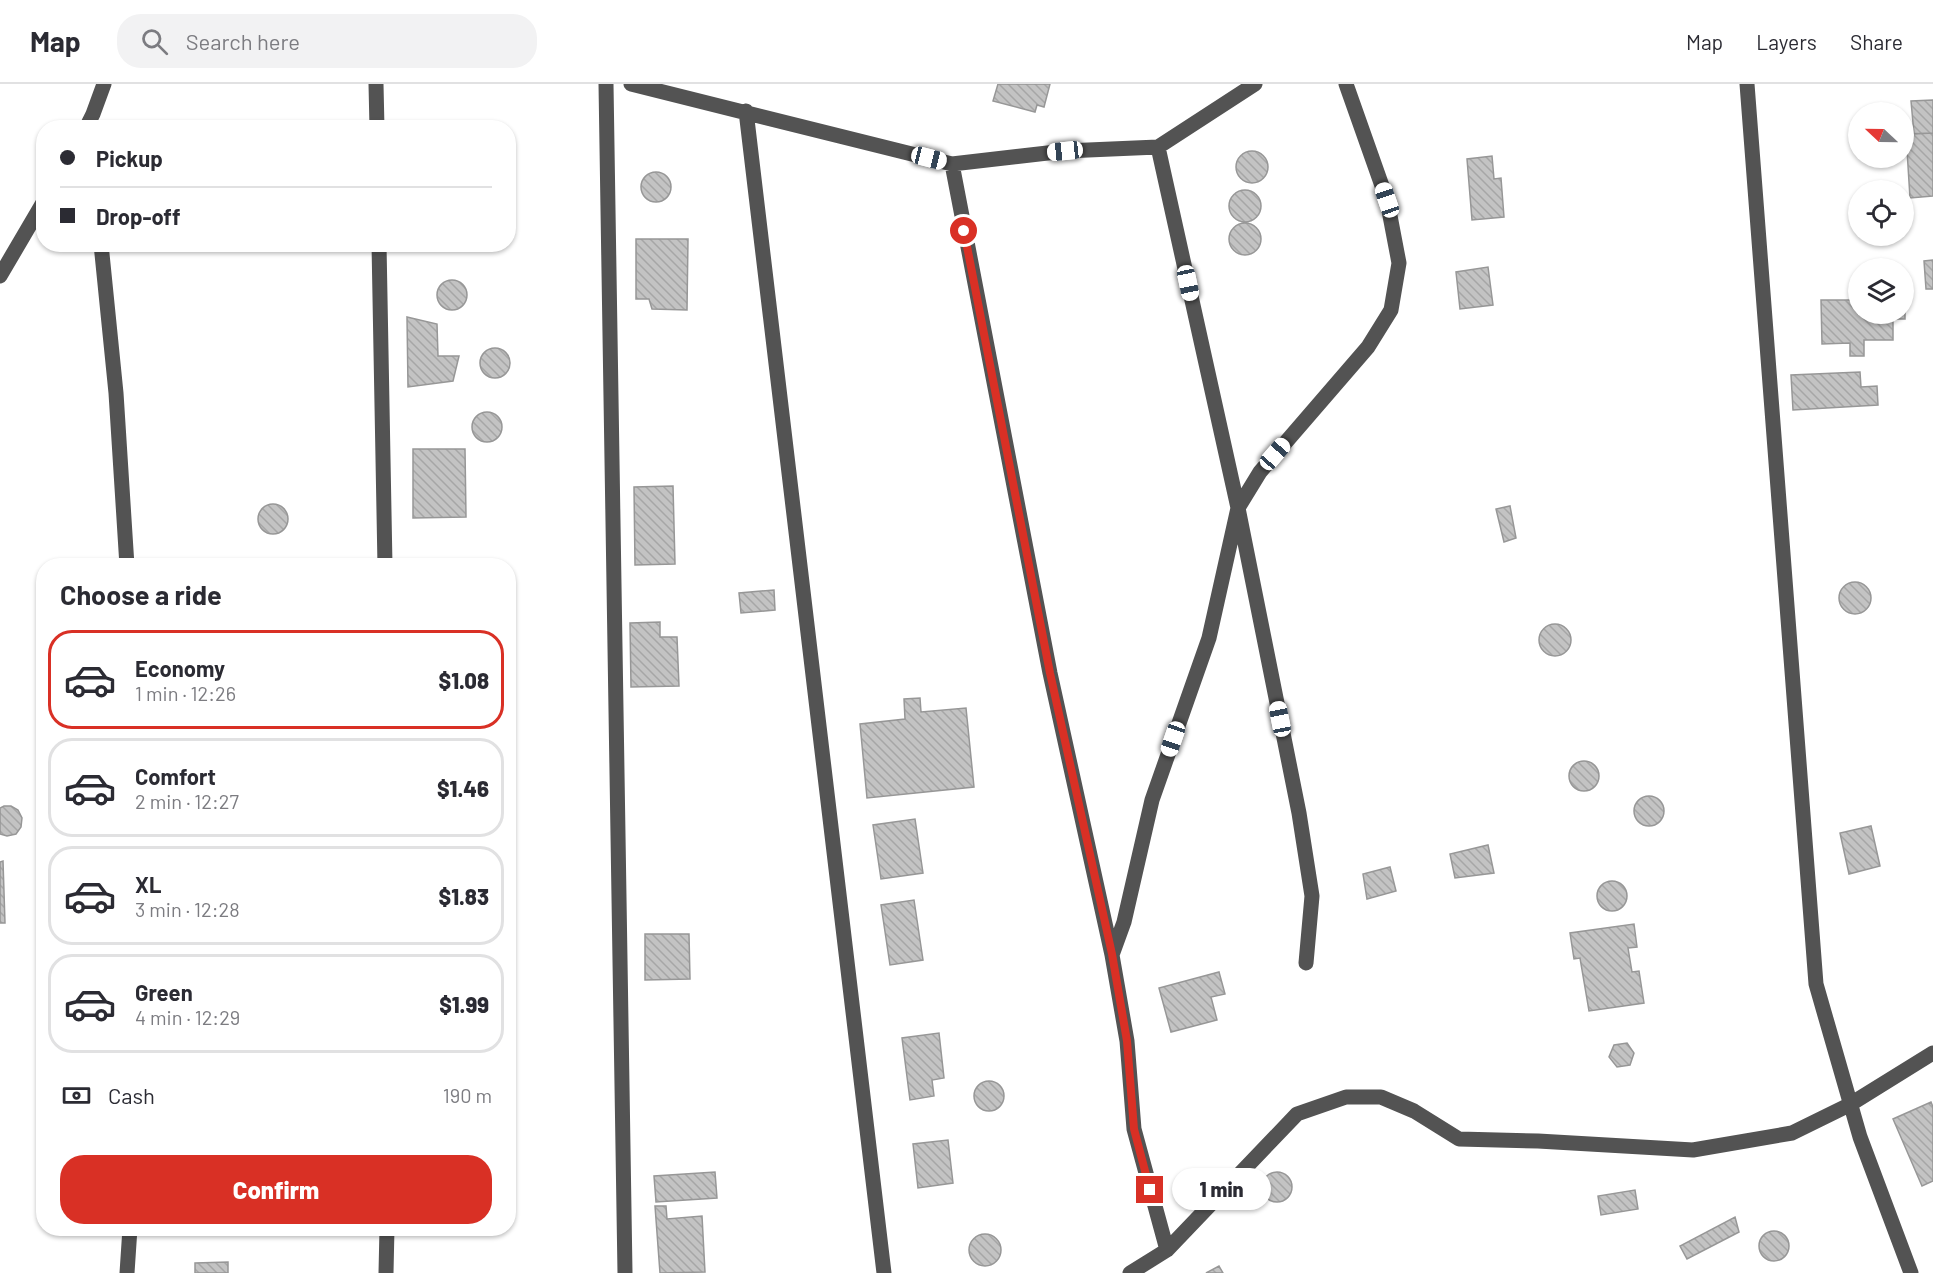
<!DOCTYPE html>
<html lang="en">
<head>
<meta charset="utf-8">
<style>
	:root { --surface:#fff; --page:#f2f2f3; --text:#2b2b33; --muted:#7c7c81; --line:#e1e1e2; --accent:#d93025 }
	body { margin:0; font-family:Barlow,sans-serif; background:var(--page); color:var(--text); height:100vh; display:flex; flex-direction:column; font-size:22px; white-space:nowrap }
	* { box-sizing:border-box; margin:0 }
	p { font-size:20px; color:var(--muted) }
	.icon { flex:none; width:33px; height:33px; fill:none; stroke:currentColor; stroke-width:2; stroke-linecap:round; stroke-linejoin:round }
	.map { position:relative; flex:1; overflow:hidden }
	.drawer { position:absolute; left:36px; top:474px; width:480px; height:678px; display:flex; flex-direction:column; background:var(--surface); border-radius:24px; box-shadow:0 2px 4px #0004 }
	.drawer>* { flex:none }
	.hud { position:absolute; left:36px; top:36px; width:480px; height:132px; border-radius:24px; box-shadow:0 2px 4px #0004; display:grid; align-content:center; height:132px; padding:0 24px; background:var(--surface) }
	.needle { width:39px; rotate:292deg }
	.buttons { position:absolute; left:1848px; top:18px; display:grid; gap:12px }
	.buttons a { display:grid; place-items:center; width:66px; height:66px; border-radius:50%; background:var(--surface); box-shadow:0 2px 4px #0004; font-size:30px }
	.end { position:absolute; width:27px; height:27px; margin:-14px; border:8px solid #d93025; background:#fff; box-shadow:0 0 0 3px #fff }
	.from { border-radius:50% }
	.bubble { position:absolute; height:42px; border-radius:21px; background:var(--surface); box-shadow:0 2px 4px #0004; font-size:20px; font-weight:800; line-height:42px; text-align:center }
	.car { position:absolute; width:18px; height:36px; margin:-18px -9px; border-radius:8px; box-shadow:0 0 4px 2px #0007; background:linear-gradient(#fff 24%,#345 0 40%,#fff 0 76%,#345 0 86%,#fff 0) }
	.hud b { display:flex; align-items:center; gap:21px; height:57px; font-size:22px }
	.hud b+b { border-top:2px solid var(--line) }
	.hud i { width:15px; height:15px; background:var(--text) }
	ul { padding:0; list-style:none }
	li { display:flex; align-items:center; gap:18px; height:99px; margin:0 12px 9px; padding:0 12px; border:3px solid var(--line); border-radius:24px }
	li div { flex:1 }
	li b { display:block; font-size:22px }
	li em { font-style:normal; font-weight:800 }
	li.active { border-color:var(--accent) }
	li>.icon { width:54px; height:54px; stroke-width:1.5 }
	h2 { padding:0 24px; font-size:27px; line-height:72px }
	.pay { display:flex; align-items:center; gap:15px; height:66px; padding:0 24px; font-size:22px }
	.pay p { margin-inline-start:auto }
	.action { display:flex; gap:12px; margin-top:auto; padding:12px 24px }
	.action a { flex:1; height:69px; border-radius:24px; background:var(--accent); color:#fff; font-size:24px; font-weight:800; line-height:69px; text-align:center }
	header { display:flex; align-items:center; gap:36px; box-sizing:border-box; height:84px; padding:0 30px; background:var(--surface); border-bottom:2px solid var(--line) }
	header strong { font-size:28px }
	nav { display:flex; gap:33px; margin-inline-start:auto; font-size:21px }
	.search { width:420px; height:54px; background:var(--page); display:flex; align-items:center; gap:15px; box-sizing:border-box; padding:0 21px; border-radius:24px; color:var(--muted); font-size:22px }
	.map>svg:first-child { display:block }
	.building { fill:url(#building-back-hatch); stroke:#979797; stroke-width:1.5 }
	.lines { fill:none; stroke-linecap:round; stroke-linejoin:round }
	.minor { stroke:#535353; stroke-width:15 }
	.route { stroke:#d93025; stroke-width:8 }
</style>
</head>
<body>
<header>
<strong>Map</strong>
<div class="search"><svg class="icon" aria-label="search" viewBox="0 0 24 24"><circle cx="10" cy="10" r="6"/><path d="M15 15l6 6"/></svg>Search here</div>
<nav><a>Map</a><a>Layers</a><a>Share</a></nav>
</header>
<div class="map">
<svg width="1933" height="1189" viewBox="0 0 1933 1189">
	<defs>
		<pattern id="building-back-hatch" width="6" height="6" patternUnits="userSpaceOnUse" patternTransform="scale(1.5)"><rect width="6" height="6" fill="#c3c3c3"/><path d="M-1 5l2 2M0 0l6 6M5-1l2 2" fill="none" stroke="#a6a6a6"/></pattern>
	</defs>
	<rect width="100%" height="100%" fill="#fff"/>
	<path class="building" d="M 998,0 L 1050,0 L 1044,23 L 1037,21 L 1035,28 L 993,17 Z
		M 1933,16 L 1933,49 L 1914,50 L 1911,17 Z
		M 1933,49 L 1933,112 L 1910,114 L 1906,50 Z
		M1236 83a16 16 0 1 1 32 0a16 16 0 1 1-32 0Z
		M 1492,72 L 1494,95 L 1501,94 L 1504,133 L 1472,136 L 1467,75 Z
		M641 103a15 15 0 1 1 30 0a15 15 0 1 1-30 0Z
		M1229 122a16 16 0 1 1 32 0a16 16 0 1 1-32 0Z
		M1229 155a16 16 0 1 1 32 0a16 16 0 1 1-32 0Z
		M 636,155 L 688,155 L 687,226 L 652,225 L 649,215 L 636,215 Z
		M 1933,176 L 1933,205 L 1926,205 L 1924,177 Z
		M 1488,183 L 1493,221 L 1460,225 L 1456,188 Z
		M437 211a15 15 0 1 1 30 0a15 15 0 1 1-30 0Z
		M 1821,216 L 1858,216 L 1858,230 L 1904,230 L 1905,216 L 1905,235 L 1893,235 L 1893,256 L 1864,256 L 1864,272 L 1850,272 L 1850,259 L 1822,260 Z
		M 407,233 L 437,240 L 438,272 L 459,272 L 453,297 L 408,303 Z
		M480 279a15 15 0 1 1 30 0a15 15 0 1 1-30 0Z
		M 1860,288 L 1861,303 L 1877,302 L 1878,321 L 1793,326 L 1791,291 Z
		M472 343a15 15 0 1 1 30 0a15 15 0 1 1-30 0Z
		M 413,365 L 465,365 L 466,433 L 413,434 Z
		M 673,402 L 675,480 L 635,481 L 634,403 Z
		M258 435a15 15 0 1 1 30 0a15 15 0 1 1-30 0Z
		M 1510,422 L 1516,454 L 1504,458 L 1496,425 Z
		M1839 514a16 16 0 1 1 32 0a16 16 0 1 1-32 0Z
		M 774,506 L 775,526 L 741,529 L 739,509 Z
		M 660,538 L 660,553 L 677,553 L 679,602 L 631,603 L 630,539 Z
		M1539 556a16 16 0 1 1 32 0a16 16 0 1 1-32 0Z
		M 920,614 L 921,628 L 966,624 L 974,703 L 867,714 L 860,640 L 905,635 L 904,615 Z
		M1569 692a15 15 0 1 1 30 0a15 15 0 1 1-30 0Z
		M1634 727a15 15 0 1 1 30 0a15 15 0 1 1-30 0Z
		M 4,722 L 11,722 L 18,726 L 22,734 L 21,743 L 16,750 L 7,752 L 0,750 L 0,724 Z
		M 915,735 L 923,789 L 881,795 L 873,741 Z
		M 1871,742 L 1880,782 L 1849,790 L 1840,749 Z
		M 1488,761 L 1494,789 L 1455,794 L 1450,770 Z
		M 3,777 L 5,839 L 0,839 L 0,778 Z
		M 1390,783 L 1396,807 L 1367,815 L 1363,790 Z
		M1597 812a15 15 0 1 1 30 0a15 15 0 1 1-30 0Z
		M 914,816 L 923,876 L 890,881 L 881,821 Z
		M 1634,840 L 1637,863 L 1628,864 L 1632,888 L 1639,887 L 1644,919 L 1589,927 L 1580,874 L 1574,875 L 1570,849 Z
		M 645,850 L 689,850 L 690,895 L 645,896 Z
		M 1219,888 L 1225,910 L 1211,913 L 1217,936 L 1171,948 L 1159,904 Z
		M 939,949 L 944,994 L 932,996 L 934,1012 L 910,1016 L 902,954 Z
		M 1627,959 L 1634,969 L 1630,981 L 1617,983 L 1609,973 L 1614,961 Z
		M974 1012a15 15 0 1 1 30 0a15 15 0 1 1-30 0Z
		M 1931,1018 L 1933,1023 L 1933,1097 L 1922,1102 L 1893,1035 Z
		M 948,1056 L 953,1099 L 918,1104 L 913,1060 Z
		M1262 1103a15 15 0 1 1 30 0a15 15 0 1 1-30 0Z
		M 715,1088 L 717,1114 L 656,1118 L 654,1092 Z
		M 1635,1106 L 1638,1125 L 1601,1131 L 1598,1112 Z
		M 655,1122 L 666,1122 L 667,1135 L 702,1132 L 705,1188 L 660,1189 Z
		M 1735,1133 L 1739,1148 L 1687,1175 L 1680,1162 Z
		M1759 1162a15 15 0 1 1 30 0a15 15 0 1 1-30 0Z
		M969 1166a16 16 0 1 1 32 0a16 16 0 1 1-32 0Z
		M 228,1178 L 228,1189 L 195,1189 L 195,1179 Z
		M 1219,1182 L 1223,1189 L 1206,1189 Z"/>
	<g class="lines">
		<path class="minor" d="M 376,0 L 377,44
			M 606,0 L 625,1189
			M 631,0 L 952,80 L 1065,67 L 1158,63 L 1255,0
			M 1747,0 L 1816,900 L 1860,1053 L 1911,1189
			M 746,27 L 884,1189
			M 86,44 L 93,30 L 104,0
			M 1158,63 L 1238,424 L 1299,729 L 1312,812 L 1306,879
			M 952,80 L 1050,589 L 1112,871
			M 101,160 L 116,309 L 127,482
			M 379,160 L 385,482
			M 0,192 L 44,117
			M 1167,1166 L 1134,1045 L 1127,957 L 1112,871 L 1124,838 L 1152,716 L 1209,554 L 1238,424 L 1260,388 L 1368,263 L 1391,226 L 1399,179 L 1387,116 L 1346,0
			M 127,1189 L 130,1144
			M 386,1189 L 387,1144
			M 1130,1189 L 1167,1166 L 1297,1030 L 1346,1013 L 1381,1013 L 1414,1027 L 1459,1055 L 1538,1057 L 1693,1066 L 1792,1049 L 1849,1021 L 1933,969"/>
	</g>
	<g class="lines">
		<path class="route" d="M 964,147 L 1050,589 L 1112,870 L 1127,957 L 1134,1045 L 1150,1106"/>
	</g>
</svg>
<div class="buttons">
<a><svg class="needle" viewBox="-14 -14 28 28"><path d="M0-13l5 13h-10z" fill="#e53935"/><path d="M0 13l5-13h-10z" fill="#7c7c81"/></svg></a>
<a><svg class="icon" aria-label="locate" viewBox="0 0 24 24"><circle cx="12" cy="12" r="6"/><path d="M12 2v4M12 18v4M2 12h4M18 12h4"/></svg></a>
<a><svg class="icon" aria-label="layers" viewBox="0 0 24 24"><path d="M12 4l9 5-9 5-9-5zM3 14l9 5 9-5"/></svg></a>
</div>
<i class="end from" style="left:964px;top:147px"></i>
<i class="end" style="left:1150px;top:1106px"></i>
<div class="bubble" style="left:1172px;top:1084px;width:99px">1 min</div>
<i class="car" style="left:1065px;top:67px;rotate:264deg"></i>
<i class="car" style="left:929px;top:74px;rotate:104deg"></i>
<i class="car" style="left:1387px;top:116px;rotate:341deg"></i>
<i class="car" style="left:1188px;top:199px;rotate:168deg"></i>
<i class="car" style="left:1275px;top:370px;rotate:41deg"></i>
<i class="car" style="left:1280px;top:635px;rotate:349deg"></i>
<i class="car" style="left:1173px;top:655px;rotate:199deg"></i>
<div class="hud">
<b><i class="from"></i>Pickup</b>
<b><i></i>Drop-off</b>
</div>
<section class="drawer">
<h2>Choose a ride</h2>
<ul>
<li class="active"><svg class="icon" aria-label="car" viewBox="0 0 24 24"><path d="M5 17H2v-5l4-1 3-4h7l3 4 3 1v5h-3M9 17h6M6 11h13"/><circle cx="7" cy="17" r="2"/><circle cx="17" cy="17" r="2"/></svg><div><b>Economy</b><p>1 min · 12:26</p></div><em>$1.08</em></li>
<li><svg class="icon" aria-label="car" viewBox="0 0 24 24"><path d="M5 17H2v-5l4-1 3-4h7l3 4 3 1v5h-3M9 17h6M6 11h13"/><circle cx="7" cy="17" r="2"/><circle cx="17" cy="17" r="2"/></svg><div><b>Comfort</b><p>2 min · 12:27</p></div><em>$1.46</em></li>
<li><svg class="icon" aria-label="car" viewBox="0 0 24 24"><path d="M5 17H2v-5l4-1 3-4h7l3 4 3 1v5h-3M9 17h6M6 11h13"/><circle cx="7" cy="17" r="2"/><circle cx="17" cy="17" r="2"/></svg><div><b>XL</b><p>3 min · 12:28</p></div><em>$1.83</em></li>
<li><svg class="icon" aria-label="car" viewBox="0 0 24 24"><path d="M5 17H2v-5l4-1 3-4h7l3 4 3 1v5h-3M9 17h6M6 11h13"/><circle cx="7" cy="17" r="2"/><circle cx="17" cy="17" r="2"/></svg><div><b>Green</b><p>4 min · 12:29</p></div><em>$1.99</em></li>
</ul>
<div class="pay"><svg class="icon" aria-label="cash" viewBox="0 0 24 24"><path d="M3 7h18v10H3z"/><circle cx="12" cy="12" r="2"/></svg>Cash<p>190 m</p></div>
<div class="action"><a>Confirm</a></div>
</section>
</div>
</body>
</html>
